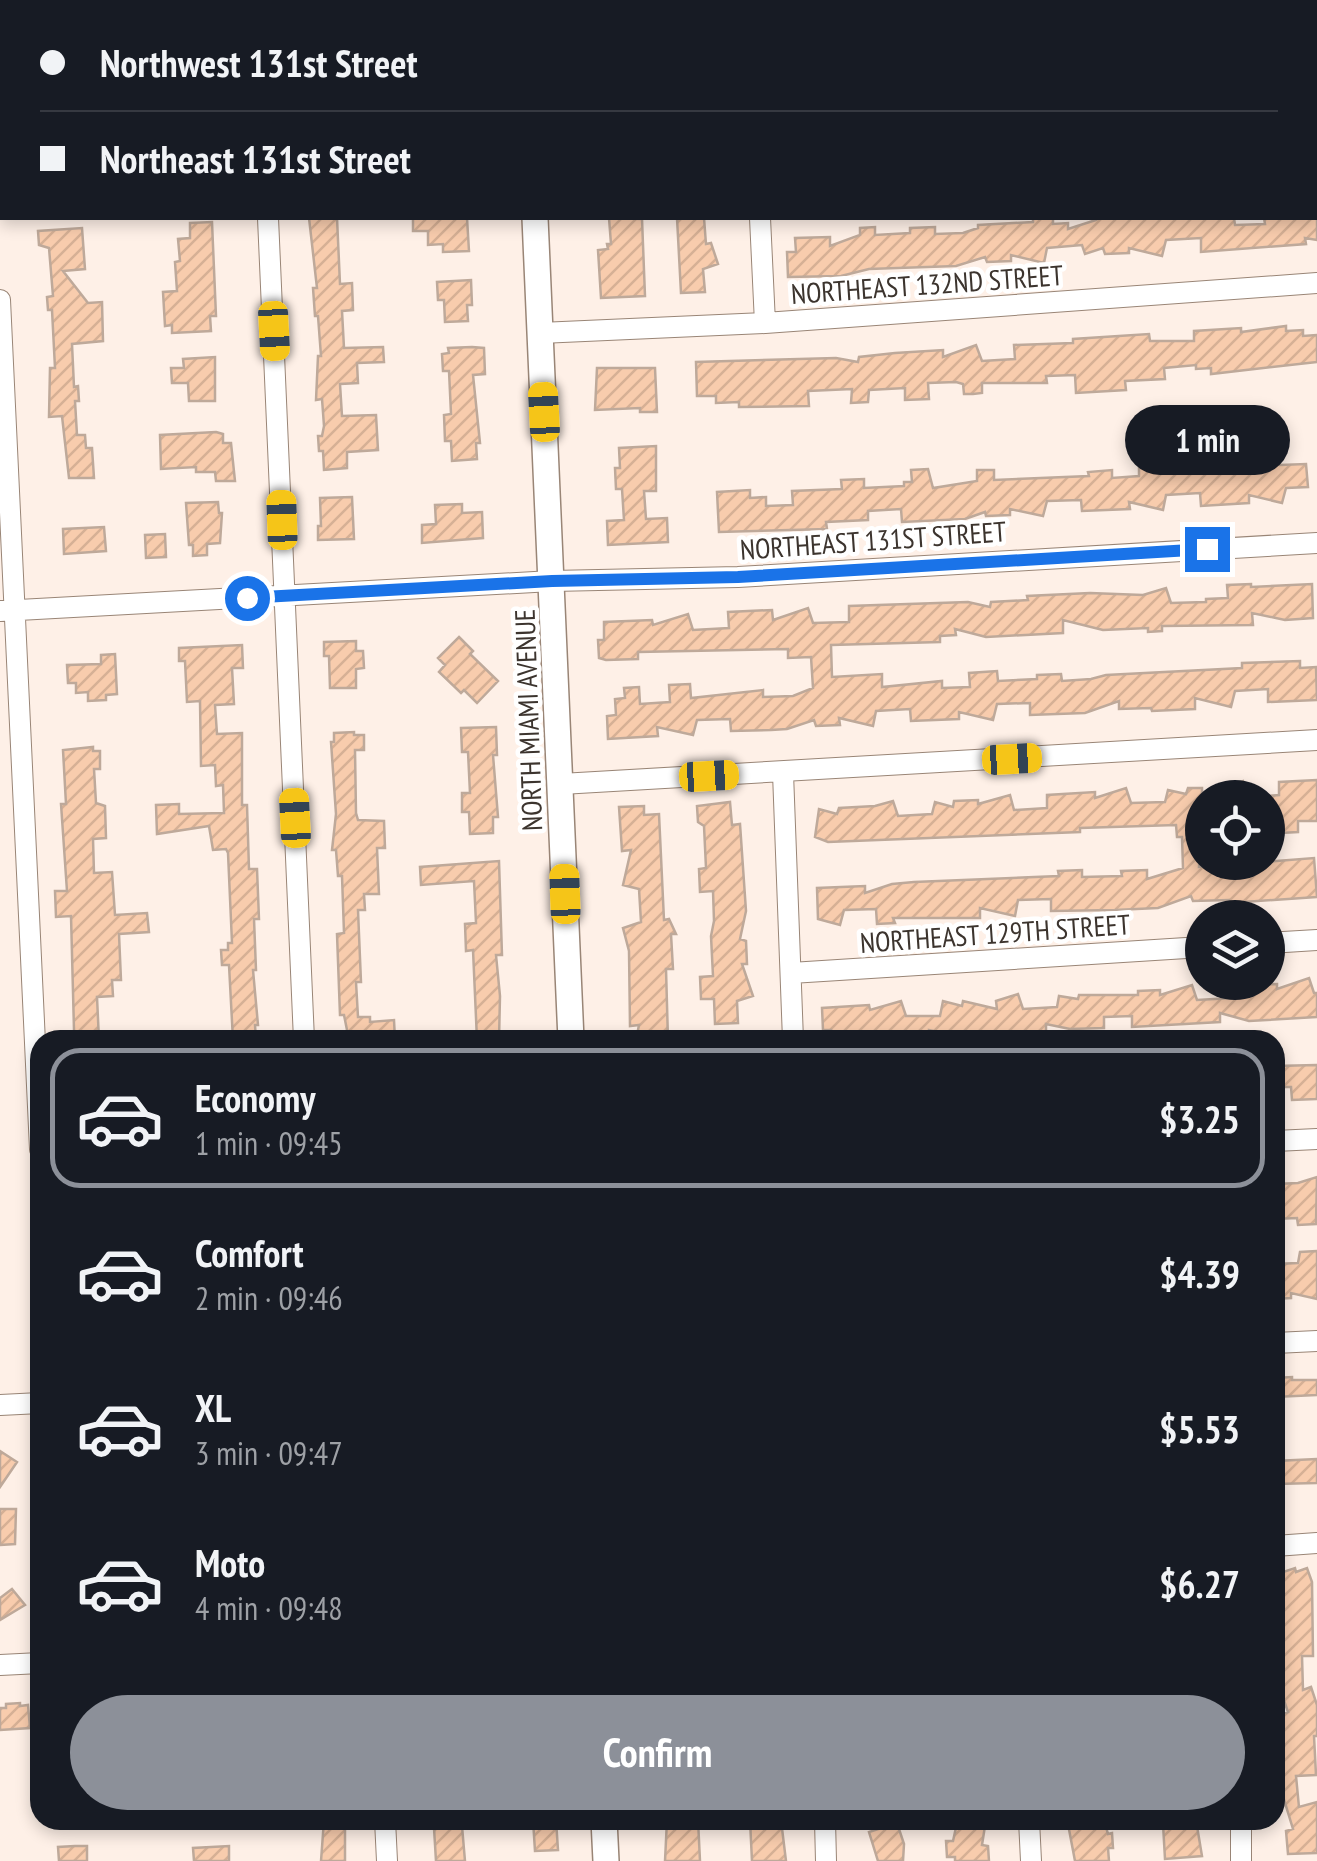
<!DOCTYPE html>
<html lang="en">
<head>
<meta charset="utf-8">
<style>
	:root { --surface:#171b24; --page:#242831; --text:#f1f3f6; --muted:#9ea1a6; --line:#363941; --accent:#8c9099 }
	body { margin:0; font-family:"PT Sans Narrow",sans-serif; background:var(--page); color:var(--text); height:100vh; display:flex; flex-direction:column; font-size:38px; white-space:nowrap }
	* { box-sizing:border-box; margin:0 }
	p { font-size:32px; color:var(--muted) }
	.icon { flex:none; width:55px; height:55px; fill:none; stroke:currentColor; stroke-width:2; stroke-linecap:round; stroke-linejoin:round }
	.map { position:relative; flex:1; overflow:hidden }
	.drawer { position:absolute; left:30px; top:1030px; width:1255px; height:800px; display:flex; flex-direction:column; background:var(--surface); border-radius:30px; box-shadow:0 5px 15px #0003 }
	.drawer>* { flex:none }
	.hud { position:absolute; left:0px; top:0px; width:1318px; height:220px; box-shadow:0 5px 15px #0003; display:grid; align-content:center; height:220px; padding:0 40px; background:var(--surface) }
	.controls { position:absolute; left:1185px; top:780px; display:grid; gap:20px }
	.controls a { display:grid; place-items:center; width:100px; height:100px; border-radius:50%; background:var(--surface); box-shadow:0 5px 15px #0003; font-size:50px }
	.end { position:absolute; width:45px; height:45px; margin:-22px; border:12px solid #1a73e8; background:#fff; box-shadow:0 0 0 5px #fff }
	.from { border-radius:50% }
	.bubble { position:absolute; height:70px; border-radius:35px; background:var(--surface); box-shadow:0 5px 15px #0003; font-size:32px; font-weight:600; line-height:70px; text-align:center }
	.car { position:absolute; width:30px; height:60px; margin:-30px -15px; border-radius:12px; box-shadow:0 0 8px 2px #0007; background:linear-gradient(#f5c518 24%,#345 0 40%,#f5c518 0 76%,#345 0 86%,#f5c518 0) }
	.hud b { display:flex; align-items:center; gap:35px; height:95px; font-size:38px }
	.hud b+b { border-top:2px solid var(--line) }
	.hud i { width:25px; height:25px; background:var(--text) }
	ul { padding:18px 0 0; list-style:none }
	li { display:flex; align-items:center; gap:30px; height:140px; margin:0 20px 15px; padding:0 20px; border:5px solid transparent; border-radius:30px }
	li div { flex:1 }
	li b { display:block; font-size:38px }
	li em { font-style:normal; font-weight:600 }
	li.on { border-color:var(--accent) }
	li>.icon { width:90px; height:90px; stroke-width:1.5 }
	.cta { display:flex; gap:20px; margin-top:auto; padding:20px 40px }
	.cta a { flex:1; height:115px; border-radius:60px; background:var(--accent); color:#fff; font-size:40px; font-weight:600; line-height:115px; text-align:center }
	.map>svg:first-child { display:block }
	.building { fill:url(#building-hatch); stroke:#bea99a; stroke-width:2.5 }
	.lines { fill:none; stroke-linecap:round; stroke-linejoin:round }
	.minor-casing { stroke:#998576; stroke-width:22 }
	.tertiary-casing { stroke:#998576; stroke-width:28 }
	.minor { stroke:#fff; stroke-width:20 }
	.tertiary { stroke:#fff; stroke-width:25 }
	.route { stroke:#1a73e8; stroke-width:12 }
	.labels { text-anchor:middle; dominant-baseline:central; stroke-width:9; stroke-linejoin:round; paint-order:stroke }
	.street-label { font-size:28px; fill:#3c342e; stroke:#fff }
</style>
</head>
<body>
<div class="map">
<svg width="1317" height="1861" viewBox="0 0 1317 1861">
	<defs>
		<pattern id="building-hatch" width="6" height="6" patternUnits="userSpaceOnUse" patternTransform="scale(2.5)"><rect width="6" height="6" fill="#f8ccad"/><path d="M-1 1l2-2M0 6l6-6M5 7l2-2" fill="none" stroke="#d6b095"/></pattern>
	</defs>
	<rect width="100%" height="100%" fill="#fef0e7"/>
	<path class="building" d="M 309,218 L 337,218 L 340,284 L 352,283 L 353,310 L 342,311 L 344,348 L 383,347 L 384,362 L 357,363 L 358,383 L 340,384 L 342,416 L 376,415 L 378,450 L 347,452 L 347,468 L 324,470 L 323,451 L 319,451 L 318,436 L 322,436 L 324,426 L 322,399 L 316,400 L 318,356 L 321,356 L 318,316 L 315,316 L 313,288 L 317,288 Z
		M 413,218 L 467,218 L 469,251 L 443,252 L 443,244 L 428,245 L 428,231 L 413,231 Z
		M 609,218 L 642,219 L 645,296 L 601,298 L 598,250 L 608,249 L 607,244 L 611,244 Z
		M 677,218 L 704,218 L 706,244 L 711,243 L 718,264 L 703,269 L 705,292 L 681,293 Z
		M 1033,218 L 1053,218 L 1053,224 L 1068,223 L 1068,229 L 1096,220 L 1095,218 L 1234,218 L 1235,225 L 1265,224 L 1264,218 L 1317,218 L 1317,240 L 1305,238 L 1306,244 L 1201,252 L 1201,238 L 1166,240 L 1162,256 L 1129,248 L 1129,253 L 1105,254 L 1103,248 L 1085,254 L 1082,245 L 1047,248 L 1044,263 L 1011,255 L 1011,261 L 987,262 L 985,257 L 956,266 L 869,269 L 841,276 L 788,277 L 787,252 L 796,252 L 795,238 L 830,237 L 830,246 L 860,235 L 860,228 L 875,227 L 875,235 L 910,233 L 910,228 L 935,227 L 935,234 L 963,233 L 978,228 L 978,225 L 1033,222 Z
		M 212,222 L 216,316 L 210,316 L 211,331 L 172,333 L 172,325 L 165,326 L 163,292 L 177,291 L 175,262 L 180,261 L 178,239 L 190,238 L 190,223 Z
		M 82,228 L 85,269 L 63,271 L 88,303 L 102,302 L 103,341 L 72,344 L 74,387 L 78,386 L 79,401 L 75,401 L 77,435 L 85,435 L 86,448 L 92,448 L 94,478 L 69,478 L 62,416 L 49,417 L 50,368 L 55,368 L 52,310 L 48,310 L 47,297 L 53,296 L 49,248 L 39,245 L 38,231 Z
		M 471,280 L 472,305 L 467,305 L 468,321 L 445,322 L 444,300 L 438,300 L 437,282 Z
		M 1286,326 L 1286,331 L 1303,330 L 1303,336 L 1317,335 L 1317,362 L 1211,374 L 1211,368 L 1196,369 L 1196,365 L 1164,368 L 1165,379 L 1125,381 L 1126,390 L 1076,393 L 1075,375 L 1046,376 L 1047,383 L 982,383 L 982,393 L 973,394 L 964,394 L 963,384 L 956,382 L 928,383 L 929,399 L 905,400 L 905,388 L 869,390 L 868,402 L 851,403 L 852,389 L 808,391 L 809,406 L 739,407 L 739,402 L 716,403 L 716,396 L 697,396 L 696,362 L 836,358 L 858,362 L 859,357 L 895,353 L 943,350 L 943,357 L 976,345 L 982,361 L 1015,359 L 1014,345 L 1073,343 L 1073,339 L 1149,334 L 1150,341 L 1194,341 L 1194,331 L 1241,328 L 1241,332 Z
		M 472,347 L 484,348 L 485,374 L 473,375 L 480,443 L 476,443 L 477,459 L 452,461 L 451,441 L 445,441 L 444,415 L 451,414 L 449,371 L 443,371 L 442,354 L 449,353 L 448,348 Z
		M 215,357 L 215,401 L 189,401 L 188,383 L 172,383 L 171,368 L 184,368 L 183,359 Z
		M 597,368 L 655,368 L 657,412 L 640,412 L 640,408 L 595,410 Z
		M 216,432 L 223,434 L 223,443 L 231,443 L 235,481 L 216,481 L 215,472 L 196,472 L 196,467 L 161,469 L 160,435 Z
		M 656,446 L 656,491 L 644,491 L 646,519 L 667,518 L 668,542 L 608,545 L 607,521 L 624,520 L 622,489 L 616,489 L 615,468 L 620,468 L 619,448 Z
		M 1231,454 L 1232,472 L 1259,470 L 1259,455 L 1279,454 L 1280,465 L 1306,464 L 1308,487 L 1286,488 L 1282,503 L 1249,495 L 1249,503 L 1201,506 L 1200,493 L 1166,495 L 1163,510 L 1129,502 L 1130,509 L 1082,511 L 1081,500 L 1047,501 L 1043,516 L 1010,509 L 1010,515 L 986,516 L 985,512 L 965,519 L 902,522 L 901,509 L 868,511 L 868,520 L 826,522 L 827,529 L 719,532 L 717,492 L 750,490 L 750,498 L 766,497 L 766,506 L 793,505 L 792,491 L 842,489 L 841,480 L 864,479 L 864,488 L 904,486 L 904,482 L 912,482 L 911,470 L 928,469 L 933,488 L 977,481 L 977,470 L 994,470 L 994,480 L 1089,476 L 1088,472 L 1112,470 L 1112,478 L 1139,476 L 1139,463 L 1167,461 L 1167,471 L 1207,470 L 1210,456 Z
		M 352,497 L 354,539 L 318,540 L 318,526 L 321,526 L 320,498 Z
		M 218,502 L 219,513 L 222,513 L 220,543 L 207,544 L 207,555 L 193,556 L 193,545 L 189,545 L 186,503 Z
		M 462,504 L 462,513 L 482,512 L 483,538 L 422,543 L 422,525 L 436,524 L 435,505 Z
		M 104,527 L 106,551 L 64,554 L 63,529 Z
		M 165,534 L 166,557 L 146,558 L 145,535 Z
		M 1251,584 L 1251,587 L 1312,584 L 1313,618 L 1285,620 L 1252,613 L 1253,625 L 1162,626 L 1162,631 L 1148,632 L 1148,628 L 1103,630 L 1063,620 L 1063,633 L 986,637 L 955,629 L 956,635 L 940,636 L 940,642 L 831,645 L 832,677 L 882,674 L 882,687 L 942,681 L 942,688 L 970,687 L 969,673 L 997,671 L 998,681 L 1037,679 L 1037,675 L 1061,674 L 1062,681 L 1091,679 L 1106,675 L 1242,668 L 1242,663 L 1300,661 L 1300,668 L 1316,667 L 1317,700 L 1268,702 L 1268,689 L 1235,691 L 1231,707 L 1195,698 L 1195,709 L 1152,711 L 1151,708 L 1119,709 L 1119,701 L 1085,713 L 1030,715 L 1030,703 L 997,704 L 993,720 L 959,712 L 959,719 L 911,721 L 910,709 L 876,711 L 873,726 L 839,718 L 840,725 L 816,726 L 814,720 L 787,729 L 771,730 L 731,731 L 730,719 L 697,720 L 693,735 L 657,727 L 658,736 L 608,739 L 607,716 L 616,715 L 615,699 L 625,698 L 624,688 L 639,687 L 640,704 L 670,702 L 669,685 L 690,684 L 691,698 L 763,690 L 763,697 L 793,696 L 813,688 L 811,657 L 788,658 L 788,649 L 638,652 L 638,659 L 606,660 L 599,658 L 598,640 L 604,640 L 604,622 L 652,620 L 653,625 L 688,614 L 693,630 L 729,628 L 728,612 L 772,610 L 773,620 L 808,608 L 813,623 L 849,622 L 849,606 L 968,602 L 990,607 L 991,602 L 1028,600 L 1027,596 L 1090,593 L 1143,595 L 1166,588 L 1171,603 L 1206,602 L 1206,599 L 1228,598 L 1227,585 Z
		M 459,637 L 473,651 L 470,654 L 498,681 L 477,703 L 464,690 L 461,693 L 439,672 L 445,665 L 438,658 Z
		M 356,641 L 356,651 L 363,651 L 364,668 L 356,669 L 356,688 L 330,688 L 329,656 L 324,656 L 324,642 Z
		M 242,645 L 243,668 L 232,668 L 234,704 L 215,705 L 217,734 L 242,733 L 242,805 L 247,805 L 249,869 L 257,869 L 259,919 L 254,919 L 256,970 L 253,970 L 258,1025 L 255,1025 L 256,1040 L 233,1040 L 229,965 L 222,965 L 221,950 L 228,950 L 228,943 L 232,943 L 228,853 L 226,849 L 213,850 L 209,826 L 157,834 L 156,805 L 179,804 L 179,814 L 224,813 L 223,785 L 216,786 L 215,765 L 201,766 L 200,701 L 187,702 L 185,661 L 179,661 L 179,648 Z
		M 115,654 L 117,694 L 106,695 L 106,700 L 88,701 L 88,692 L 76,693 L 76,683 L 68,683 L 67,665 L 101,664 L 101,655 Z
		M 496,727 L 497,755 L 493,755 L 498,817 L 493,817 L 493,833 L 470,834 L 469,812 L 462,812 L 462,793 L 470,793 L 468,752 L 462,752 L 461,728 Z
		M 354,732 L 354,735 L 364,735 L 364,750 L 355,750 L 356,813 L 358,820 L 384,821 L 385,848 L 377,848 L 379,894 L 364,894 L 365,910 L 358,910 L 361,982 L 356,982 L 358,1017 L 370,1017 L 370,1022 L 394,1020 L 395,1040 L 349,1040 L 344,1015 L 340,1015 L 337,934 L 344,933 L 342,876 L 338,876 L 336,850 L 332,850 L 336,814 L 331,742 L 334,742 L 334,733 Z
		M 93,747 L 93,751 L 100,751 L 100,769 L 94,769 L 96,803 L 105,806 L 106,838 L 93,839 L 94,873 L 112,872 L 115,915 L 147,913 L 149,932 L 119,934 L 121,980 L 112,980 L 113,996 L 97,997 L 99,1040 L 77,1040 L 74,1030 L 71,916 L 56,917 L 55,891 L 67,891 L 61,804 L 66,804 L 63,750 Z
		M 1317,780 L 1317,821 L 1298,821 L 1298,832 L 1281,833 L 1280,818 L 1268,819 L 1268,796 L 1279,795 L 1279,782 Z
		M 1243,781 L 1248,798 L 1202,798 L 1199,867 L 1314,858 L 1317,897 L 1229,903 L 1229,900 L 1193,901 L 1191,896 L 1158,908 L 1115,910 L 1051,911 L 1051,899 L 1018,900 L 1015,916 L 980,908 L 980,918 L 893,918 L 895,923 L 877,924 L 876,909 L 844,910 L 840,925 L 818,919 L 817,888 L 865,886 L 865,893 L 892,884 L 914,882 L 1059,876 L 1058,871 L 1082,870 L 1082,877 L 1122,876 L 1121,871 L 1147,870 L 1147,879 L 1183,868 L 1182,837 L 1177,837 L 1176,825 L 1080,828 L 1080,832 L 828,842 L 815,837 L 819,809 L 837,814 L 839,808 L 875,806 L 893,801 L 898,816 L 932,814 L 935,802 L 953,807 L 954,801 L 978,800 L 978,804 L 1010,795 L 1014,810 L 1047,808 L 1047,795 L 1095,792 L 1095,798 L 1126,788 L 1131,803 L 1165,802 L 1168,790 L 1186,794 L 1188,788 L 1202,788 L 1202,794 Z
		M 730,802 L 732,825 L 740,824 L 746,911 L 740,939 L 746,941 L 747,964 L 742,964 L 753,996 L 737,1001 L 738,1023 L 715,1024 L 714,999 L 701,999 L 700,977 L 713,976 L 711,936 L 714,921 L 713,891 L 700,892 L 699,869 L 706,868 L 704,826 L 698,822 L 697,806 Z
		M 644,806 L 644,815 L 659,814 L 664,920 L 669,919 L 676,934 L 671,934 L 673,969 L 666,969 L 668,1040 L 636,1040 L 639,1025 L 630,1026 L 629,951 L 623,928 L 641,922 L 639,889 L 623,885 L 631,850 L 622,851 L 619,807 Z
		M 499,861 L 502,955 L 496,955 L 500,996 L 499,1040 L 477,1040 L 473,950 L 466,951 L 465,924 L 476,923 L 474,881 L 421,885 L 420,867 Z
		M 1309,978 L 1314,993 L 1317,993 L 1317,1017 L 1249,1021 L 1220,1013 L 1220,1022 L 1132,1027 L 1132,1016 L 1104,1017 L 1104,1028 L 1070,1029 L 1046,1024 L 1046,1032 L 961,1034 L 961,1037 L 929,1030 L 929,1038 L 885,1040 L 831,1040 L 831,1030 L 823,1030 L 822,1008 L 869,1005 L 870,1010 L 901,1001 L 906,1016 L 940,1016 L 943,1001 L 962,1006 L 963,1001 L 997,1009 L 996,1001 L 1018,994 L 1023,1009 L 1057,1007 L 1059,996 L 1078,999 L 1079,995 L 1138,995 L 1138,991 L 1160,990 L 1160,995 L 1192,985 L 1197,1000 L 1231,998 L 1233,987 L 1252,990 L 1254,985 L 1277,984 L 1277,989 Z
		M 1317,1065 L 1317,1099 L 1292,1100 L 1291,1087 L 1275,1087 L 1275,1066 Z
		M 1317,1177 L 1316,1224 L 1298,1225 L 1297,1218 L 1275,1219 L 1275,1184 L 1298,1183 Z
		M 1317,1251 L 1317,1299 L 1291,1293 L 1291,1298 L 1275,1299 L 1275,1264 L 1298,1263 L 1300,1252 Z
		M 1292,1377 L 1292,1380 L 1317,1380 L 1317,1395 L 1275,1397 L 1275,1378 Z
		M 0,1451 L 17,1462 L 0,1487 Z
		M 1317,1459 L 1317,1483 L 1275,1484 L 1275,1461 Z
		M 0,1509 L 16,1509 L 15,1544 L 0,1545 Z
		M 1295,1568 L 1296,1572 L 1307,1568 L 1312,1582 L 1313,1656 L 1302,1656 L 1303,1690 L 1311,1687 L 1317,1705 L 1317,1736 L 1314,1736 L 1316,1775 L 1296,1776 L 1299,1807 L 1317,1802 L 1317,1853 L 1288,1854 L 1286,1831 L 1293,1829 L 1282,1793 L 1279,1746 L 1284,1746 L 1282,1714 L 1288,1712 L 1278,1683 L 1278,1595 L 1284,1593 L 1277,1574 Z
		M 12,1589 L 25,1605 L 0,1620 L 0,1598 Z
		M 20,1703 L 20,1706 L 28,1705 L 30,1728 L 0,1730 L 0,1708 L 6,1708 L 6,1704 Z
		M 324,1820 L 345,1820 L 345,1861 L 321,1861 Z
		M 533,1820 L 556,1820 L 558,1850 L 535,1851 Z
		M 667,1820 L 698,1820 L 700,1861 L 665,1861 Z
		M 750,1820 L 781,1820 L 786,1861 L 752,1861 Z
		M 1081,1820 L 1104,1820 L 1108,1834 L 1112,1833 L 1113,1848 L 1108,1848 L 1109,1861 L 1075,1861 L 1068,1824 Z
		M 1167,1820 L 1196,1820 L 1202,1856 L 1165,1859 L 1163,1824 L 1167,1824 Z
		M 968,1822 L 985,1826 L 982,1845 L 988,1846 L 989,1861 L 955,1861 L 955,1857 L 947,1857 L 946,1841 L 953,1841 L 957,1823 L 968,1825 Z
		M 462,1826 L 465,1861 L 436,1861 L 434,1828 Z
		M 887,1826 L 898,1826 L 904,1844 L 903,1861 L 878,1861 L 869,1832 Z
		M 75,1846 L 87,1846 L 87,1861 L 59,1861 L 58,1847 Z
		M 229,1846 L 229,1861 L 194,1861 L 193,1848 Z"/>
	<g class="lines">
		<g class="minor-casing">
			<path id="minor" d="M 258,0 L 259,2
				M 748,0 L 749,2
				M 1315,86 L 1317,86
				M 268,218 L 304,1040
				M 760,218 L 765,323
				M 0,300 L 40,1149
				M 540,333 L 765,323 L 1317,283
				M 0,611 L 552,581 L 738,577 L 1317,543
				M 783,773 L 793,1040
				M 561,784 L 1317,740
				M 1268,943 L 1317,940
				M 791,973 L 1202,947
				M 1275,1141 L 1317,1139
				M 1275,1343 L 1317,1341
				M 0,1405 L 40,1403
				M 1275,1546 L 1317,1543
				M 0,1665 L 40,1663
				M 385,1820 L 387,1861
				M 825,1820 L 826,1861
				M 1029,1820 L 1031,1861
				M 1241,1820 L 1241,1861"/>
		</g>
		<g class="tertiary-casing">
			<path id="tertiary" d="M 527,0 L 527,2
				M 535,218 L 571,1040
				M 604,1820 L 606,1861"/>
		</g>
		<use href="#minor" class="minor"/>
		<use href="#tertiary" class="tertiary"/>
	</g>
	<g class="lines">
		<path class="route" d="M 247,598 L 552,581 L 738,577 L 1207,549"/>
	</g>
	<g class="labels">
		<g class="street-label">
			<text transform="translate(927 284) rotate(-4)">NORTHEAST 132ND STREET</text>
			<text transform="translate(873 540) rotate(-4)">NORTHEAST 131ST STREET</text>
			<text transform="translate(528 720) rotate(-92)">NORTH MIAMI AVENUE</text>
			<text transform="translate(995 933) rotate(-4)">NORTHEAST 129TH STREET</text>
		</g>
	</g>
</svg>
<div class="controls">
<a><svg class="icon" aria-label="locate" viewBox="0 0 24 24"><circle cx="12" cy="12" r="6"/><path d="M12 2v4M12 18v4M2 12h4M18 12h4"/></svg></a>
<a><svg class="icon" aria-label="layers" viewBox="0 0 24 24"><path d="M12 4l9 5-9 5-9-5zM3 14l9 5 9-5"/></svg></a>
</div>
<i class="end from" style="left:247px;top:598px"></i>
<i class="end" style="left:1207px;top:549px"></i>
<div class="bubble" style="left:1125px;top:405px;width:165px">1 min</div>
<i class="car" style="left:274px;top:331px;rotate:177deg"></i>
<i class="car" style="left:544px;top:412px;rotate:357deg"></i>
<i class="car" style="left:282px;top:520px;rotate:358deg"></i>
<i class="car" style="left:1012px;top:759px;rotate:87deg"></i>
<i class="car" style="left:709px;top:776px;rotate:87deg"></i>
<i class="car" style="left:295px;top:818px;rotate:357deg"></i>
<i class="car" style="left:565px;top:894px;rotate:358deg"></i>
<div class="hud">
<b><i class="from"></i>Northwest 131st Street</b>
<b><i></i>Northeast 131st Street</b>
</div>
<section class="drawer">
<ul>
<li class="on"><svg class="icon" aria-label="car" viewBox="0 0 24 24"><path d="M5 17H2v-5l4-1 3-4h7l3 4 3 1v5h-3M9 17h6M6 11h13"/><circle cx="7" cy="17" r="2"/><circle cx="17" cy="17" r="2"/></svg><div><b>Economy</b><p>1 min · 09:45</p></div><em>$3.25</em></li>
<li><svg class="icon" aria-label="car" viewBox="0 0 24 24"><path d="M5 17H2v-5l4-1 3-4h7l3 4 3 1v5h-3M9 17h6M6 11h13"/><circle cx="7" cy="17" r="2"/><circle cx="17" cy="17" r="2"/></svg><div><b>Comfort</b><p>2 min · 09:46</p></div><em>$4.39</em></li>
<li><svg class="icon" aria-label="car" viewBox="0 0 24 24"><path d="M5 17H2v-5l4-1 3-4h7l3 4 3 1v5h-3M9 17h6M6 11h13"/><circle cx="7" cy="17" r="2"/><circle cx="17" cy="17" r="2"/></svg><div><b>XL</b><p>3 min · 09:47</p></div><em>$5.53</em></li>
<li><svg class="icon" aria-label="car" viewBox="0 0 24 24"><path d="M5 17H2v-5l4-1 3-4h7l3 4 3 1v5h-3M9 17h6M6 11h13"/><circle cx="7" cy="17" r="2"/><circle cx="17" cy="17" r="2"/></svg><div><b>Moto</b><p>4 min · 09:48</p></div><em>$6.27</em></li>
</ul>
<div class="cta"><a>Confirm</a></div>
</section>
</div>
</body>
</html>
